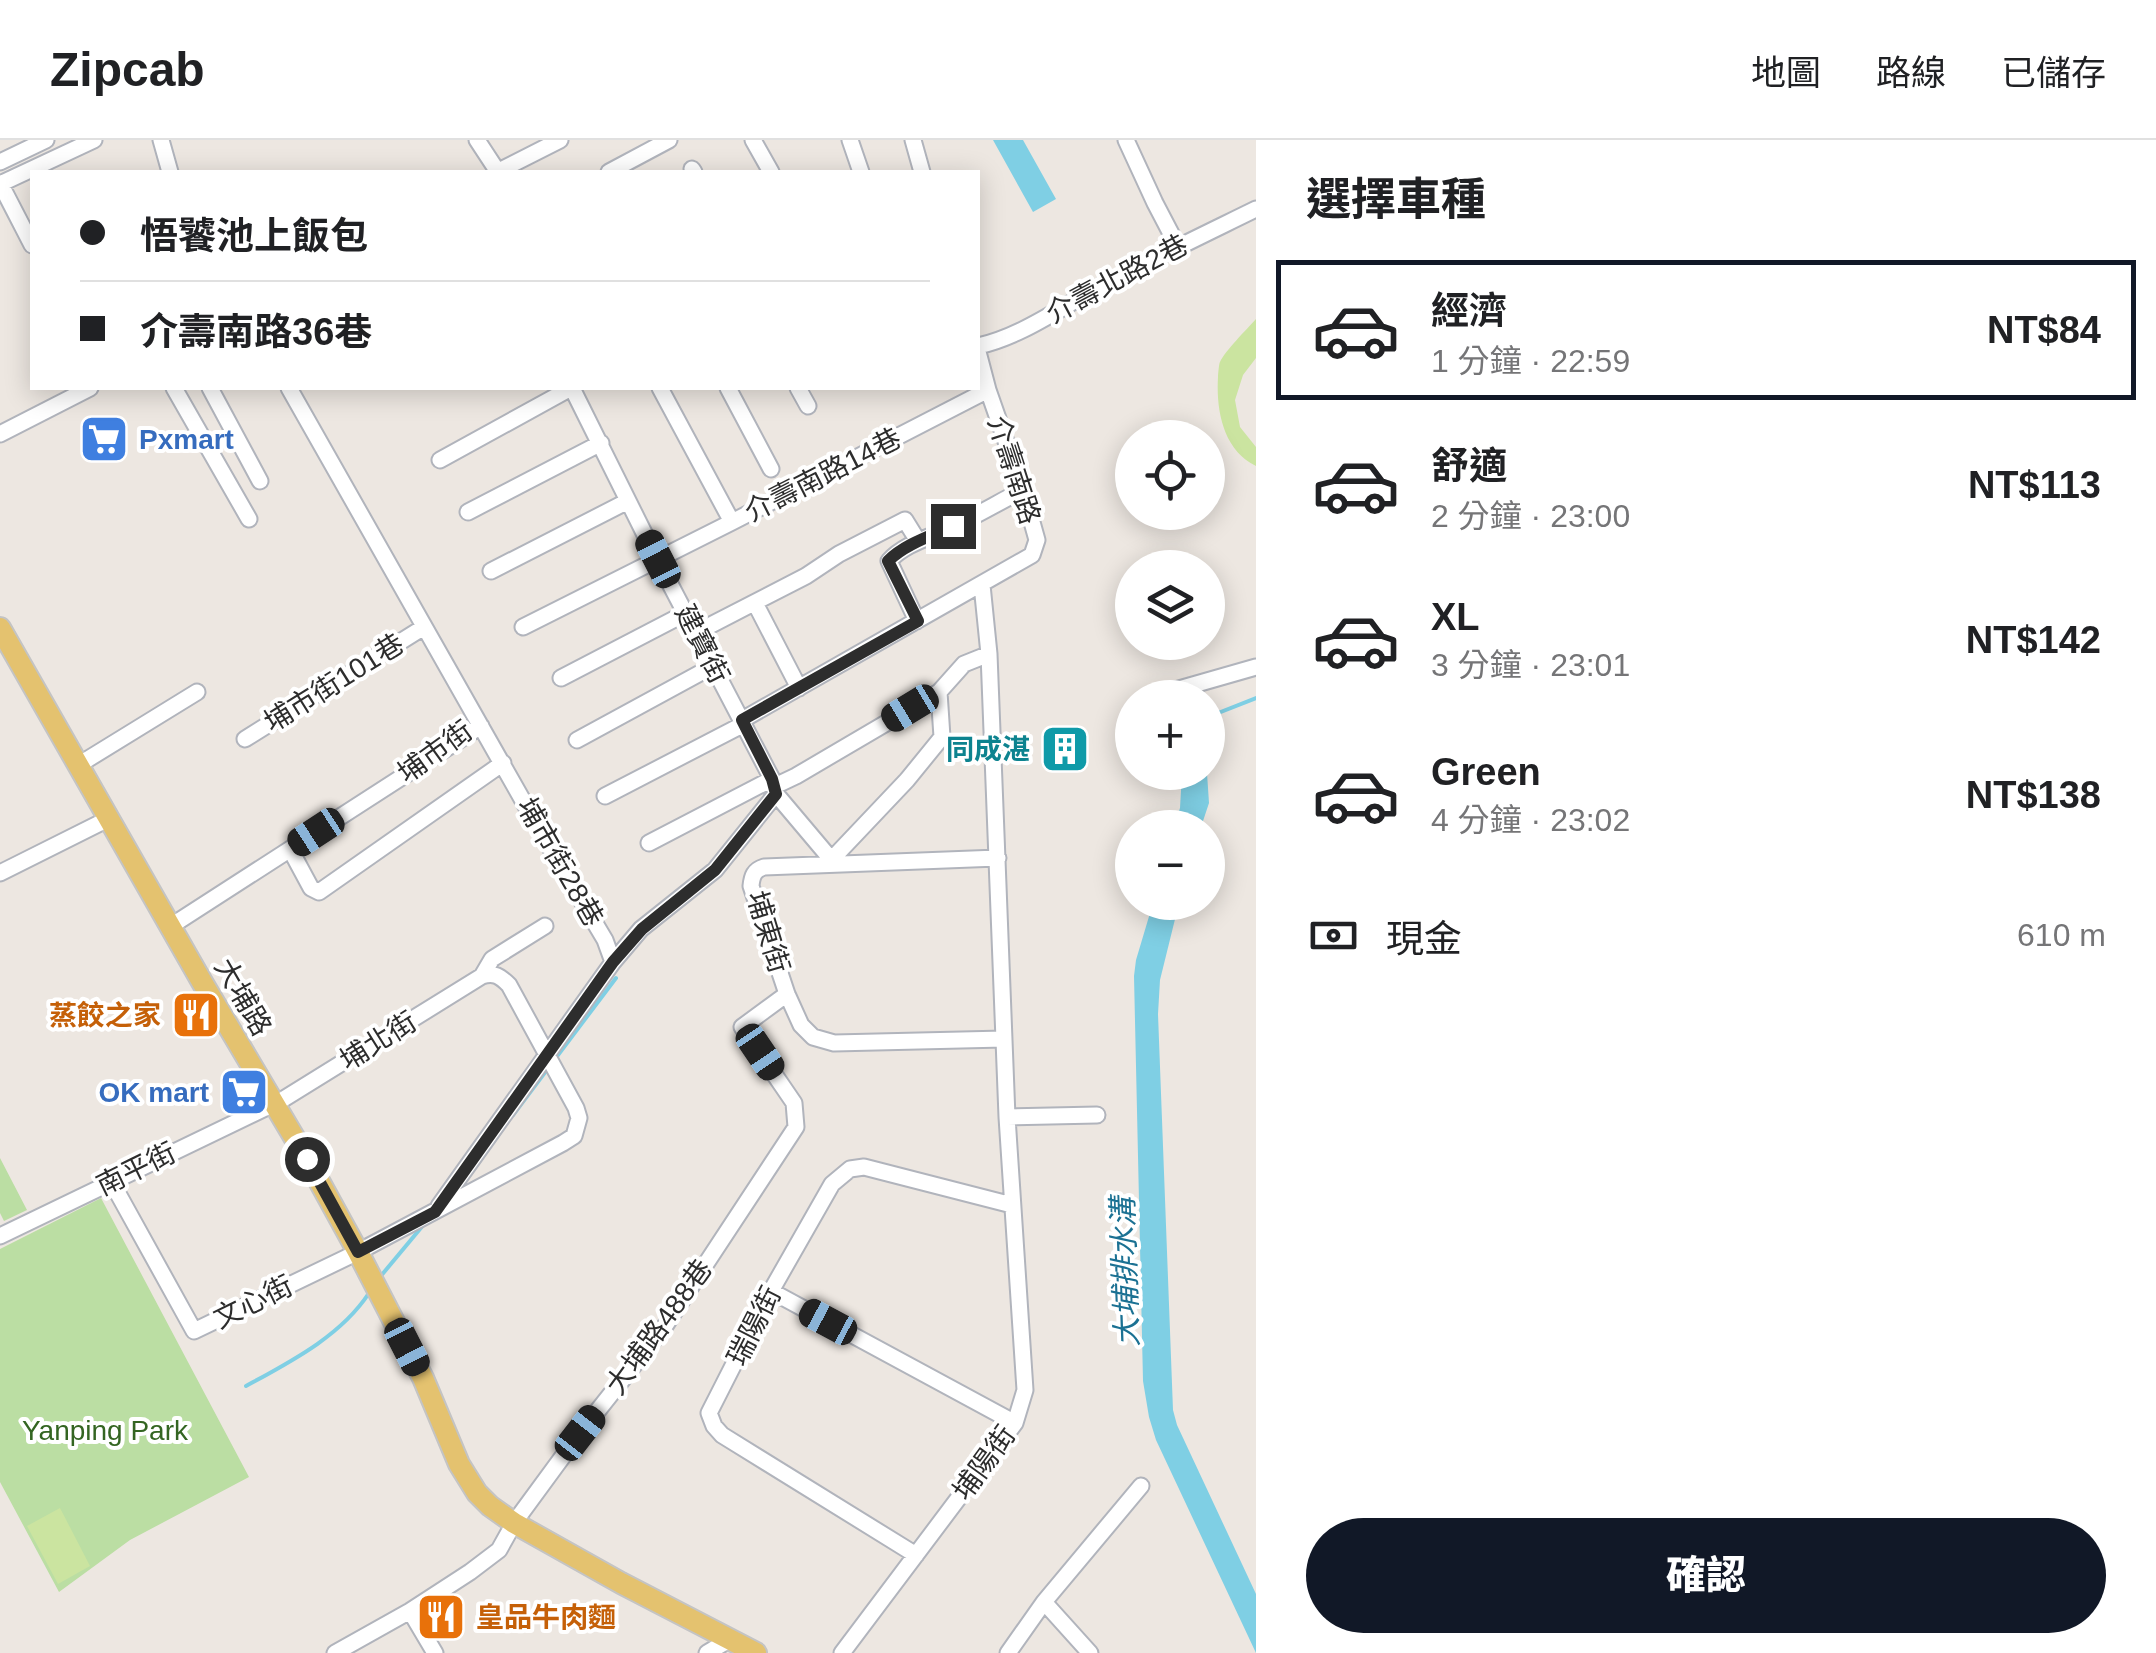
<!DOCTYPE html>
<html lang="zh-TW">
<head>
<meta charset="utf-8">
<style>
	:root { --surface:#fff; --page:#f6f6f6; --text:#202124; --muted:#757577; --line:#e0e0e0; --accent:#111827 }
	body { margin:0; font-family:Arial,"Noto Sans TC",sans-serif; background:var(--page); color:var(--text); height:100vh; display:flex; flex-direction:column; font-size:38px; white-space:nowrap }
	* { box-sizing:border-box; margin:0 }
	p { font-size:32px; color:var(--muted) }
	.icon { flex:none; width:55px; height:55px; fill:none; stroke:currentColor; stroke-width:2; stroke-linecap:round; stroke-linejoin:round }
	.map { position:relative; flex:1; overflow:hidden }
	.sheet { display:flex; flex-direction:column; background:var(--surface); width:900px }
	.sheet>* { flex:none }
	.top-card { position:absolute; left:30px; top:30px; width:950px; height:220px; border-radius:0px; box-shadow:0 5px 25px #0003; display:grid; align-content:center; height:220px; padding:0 50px; background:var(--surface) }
	.tools { position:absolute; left:1115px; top:280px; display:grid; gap:20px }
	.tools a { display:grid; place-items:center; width:110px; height:110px; border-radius:50%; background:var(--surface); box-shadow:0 5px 25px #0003; font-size:50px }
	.end { position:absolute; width:45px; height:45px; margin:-22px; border:12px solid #2d2d2d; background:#fff; box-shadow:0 0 0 5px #fff }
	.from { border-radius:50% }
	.car { position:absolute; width:30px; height:60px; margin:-30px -15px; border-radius:12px; box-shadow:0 0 8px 2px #0007; background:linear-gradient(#222 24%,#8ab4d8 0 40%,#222 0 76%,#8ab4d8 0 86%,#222 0) }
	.top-card b { display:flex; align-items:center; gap:35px; height:95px; font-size:38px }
	.top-card b+b { border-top:2px solid var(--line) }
	.top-card i { width:25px; height:25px; background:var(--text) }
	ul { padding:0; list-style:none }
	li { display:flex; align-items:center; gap:30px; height:140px; margin:0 20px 15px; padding:0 30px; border:5px solid transparent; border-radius:0px }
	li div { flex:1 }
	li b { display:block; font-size:38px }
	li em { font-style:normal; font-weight:800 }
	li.active { border-color:var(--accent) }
	li>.icon { width:90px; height:90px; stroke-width:1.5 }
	h2 { padding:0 50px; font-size:45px; line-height:120px }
	.pay { display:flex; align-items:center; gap:25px; height:110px; padding:0 50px; font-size:38px }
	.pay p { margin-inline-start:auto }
	.button { display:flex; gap:20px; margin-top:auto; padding:20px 50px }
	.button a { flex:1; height:115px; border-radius:60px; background:var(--accent); color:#fff; font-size:40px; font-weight:800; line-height:115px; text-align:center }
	header { display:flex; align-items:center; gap:60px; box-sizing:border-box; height:140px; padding:0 50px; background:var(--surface); border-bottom:2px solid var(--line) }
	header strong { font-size:48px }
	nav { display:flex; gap:55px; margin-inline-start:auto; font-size:35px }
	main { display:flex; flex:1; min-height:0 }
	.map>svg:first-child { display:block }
	.green { fill:#bbdea3 }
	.pitch { fill:#cbe4a0 }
	.water { fill:#7fcfe4 }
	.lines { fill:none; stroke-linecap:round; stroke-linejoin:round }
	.stream { stroke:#7fcfe4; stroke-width:4 }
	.minor-casing { stroke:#b1b4bc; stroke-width:19 }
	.major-casing { stroke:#c4c4c4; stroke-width:24 }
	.minor { stroke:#fff; stroke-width:15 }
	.major { stroke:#e4c26f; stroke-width:20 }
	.route { stroke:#2d2d2d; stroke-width:12 }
	.labels { text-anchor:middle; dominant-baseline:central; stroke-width:8; stroke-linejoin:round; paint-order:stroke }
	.street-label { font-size:28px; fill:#2d2d2d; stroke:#fff }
	.shop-label { font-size:28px; font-weight:bold; fill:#366cbe; stroke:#fff; text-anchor:start }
	.culture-label { font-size:28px; font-weight:bold; fill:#0d838f; stroke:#fff; text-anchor:end }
	.food-label { font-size:28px; font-weight:bold; fill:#c56008; stroke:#fff; text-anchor:end }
	.park-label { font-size:28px; fill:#346522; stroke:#fff }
	.water-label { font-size:30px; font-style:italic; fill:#1b7193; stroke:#fff }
</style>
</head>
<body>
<header>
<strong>Zipcab</strong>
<nav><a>地圖</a><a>路線</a><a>已儲存</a></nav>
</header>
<main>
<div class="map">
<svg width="1256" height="1513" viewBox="0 0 1256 1513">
	<rect width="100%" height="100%" fill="#ede7e1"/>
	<path class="green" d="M 0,1018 L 27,1070 L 4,1081 L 0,1073 Z
		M 101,1058 L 249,1337 L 130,1400 L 59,1452 L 0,1342 L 0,1109 Z"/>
	<path class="pitch" d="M 1256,179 L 1256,218 L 1243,235 L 1235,260 L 1240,287 L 1256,307 L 1256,326 C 1223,310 1216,270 1218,237 C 1218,235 1219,223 1220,222 C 1225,211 1247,189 1256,179 Z
		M 60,1368 L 90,1426 L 58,1444 L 27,1386 Z"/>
	<path class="water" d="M 993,0 L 1023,0 L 1056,59 L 1033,72 Z
		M 1182,633 L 1207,633 L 1209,663 L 1201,687 L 1174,687 L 1180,668 Z
		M 1153,763 L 1179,763 L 1160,840 L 1158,874 L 1173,1270 L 1177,1285 L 1256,1454 L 1256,1513 L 1156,1300 L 1149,1277 L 1143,1241 L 1134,836 L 1136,820 Z"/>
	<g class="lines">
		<path class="stream" d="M 1208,577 L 1256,558
			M 555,919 L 616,838
			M 513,975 L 549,927
			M 380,1137 L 425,1083
			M 246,1246 C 290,1222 341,1196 369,1153"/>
		<g class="minor-casing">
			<path id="minor" d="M 161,0 L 170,32
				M 477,0 L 498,32
				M 753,0 L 771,32
				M 850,0 L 861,32
				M 913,0 L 922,32
				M 1126,0 L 1155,63 L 1178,107
				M 0,22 L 46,0
				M 692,29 L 694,32
				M 497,32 L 560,0
				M 609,32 L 669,0
				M 0,43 L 32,105
				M 0,44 L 94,0
				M 978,206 C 1023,196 1062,166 1103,145 C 1153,119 1205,94 1256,69
				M 174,248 L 249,379
				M 210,248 L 260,341
				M 289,248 L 539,689 L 605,800 L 613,822
				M 572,248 L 657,419 L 772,639 L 776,654 L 830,718 L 834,717 L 907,640 L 942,597 L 939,552
				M 660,248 L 732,382
				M 728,248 L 771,329
				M 798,248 L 808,266
				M 0,294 L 90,248
				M 440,320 L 571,248
				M 468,372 L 601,303
				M 491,431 L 628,361
				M 755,463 L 799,548
				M 917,481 L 889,421 C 904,404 931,397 952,387 C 976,376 999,362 1023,350
				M 523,487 L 732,382 L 988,250
				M 695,491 L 707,487 L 806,436 L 839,414 L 905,380 L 918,401
				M 561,538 L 686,473
				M 1158,555 L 1256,527
				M 742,580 L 1032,415 L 1037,400 L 1023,350 L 988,250 L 978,212
				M 245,599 L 424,487
				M 577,600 L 713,526
				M 80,624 L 197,552
				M 775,646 L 796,636 L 939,552 L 964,524 L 989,514
				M 605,656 L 744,584
				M 649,703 L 772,639
				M 290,709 L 311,748 L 319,752 L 503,623
				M 998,718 L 764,727 C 754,730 752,736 751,746 L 787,854 L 801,885 L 813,897 L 834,903 L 1004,899
				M 0,733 L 110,678
				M 171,786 L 481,586
				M 482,836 L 492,819 L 545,786
				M 1007,977 L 1097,975
				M 439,1066 L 613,822 L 641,789 L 715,730 L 776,654
				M 0,1096 L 282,960 L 482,836 C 494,832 500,836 509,845 L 576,968 L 579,978 L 574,996 L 563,1003 L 358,1112 L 194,1191 L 111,1041
				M 771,1151 L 1015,1283
				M 916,1415 L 722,1295 L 714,1286 L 709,1273 L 771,1151 L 832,1044 L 850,1029 L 864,1027 L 1012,1065
				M 1044,1462 L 1090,1513
				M 410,1471 L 435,1513
				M 335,1513 L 410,1471 L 470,1432 L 499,1410 L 514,1383 L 580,1293 L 665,1186 L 796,987 L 794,963 L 742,887 L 787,854
				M 707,1513 L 729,1500
				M 842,1513 L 1015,1283 L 1025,1250 L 1007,977 L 989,514 L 982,445
				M 1008,1513 L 1044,1462 L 1141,1346"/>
		</g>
		<g class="major-casing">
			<path id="major" d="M 0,488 L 202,842 L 307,1019 L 358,1112 L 423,1238 L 459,1324 L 477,1353 L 490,1366 L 514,1383 L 621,1443 L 756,1513"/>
		</g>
		<use href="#minor" class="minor"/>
		<use href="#major" class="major"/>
	</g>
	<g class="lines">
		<path class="route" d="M 307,1019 L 358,1112 L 435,1072 L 613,822 L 642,789 L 715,730 L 776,654 L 772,639 L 742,580 L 918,481 L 888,421 C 905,404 931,396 953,386"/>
	</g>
	<defs>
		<g id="supermarket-square" transform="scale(2.5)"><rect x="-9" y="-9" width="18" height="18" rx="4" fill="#3f7fe0" stroke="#fff"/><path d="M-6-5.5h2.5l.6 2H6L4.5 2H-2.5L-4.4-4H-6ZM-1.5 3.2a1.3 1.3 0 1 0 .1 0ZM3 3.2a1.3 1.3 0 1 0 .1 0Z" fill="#fff"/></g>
		<g id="building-square" transform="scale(2.5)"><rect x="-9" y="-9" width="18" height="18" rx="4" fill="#0f9aa8" stroke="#fff"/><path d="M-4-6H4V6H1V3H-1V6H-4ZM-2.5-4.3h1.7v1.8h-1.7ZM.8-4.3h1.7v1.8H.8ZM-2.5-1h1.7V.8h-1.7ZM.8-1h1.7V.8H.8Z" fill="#fff"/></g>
		<g id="restaurant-square" transform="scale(2.5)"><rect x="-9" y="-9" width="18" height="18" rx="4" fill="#e8710a" stroke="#fff"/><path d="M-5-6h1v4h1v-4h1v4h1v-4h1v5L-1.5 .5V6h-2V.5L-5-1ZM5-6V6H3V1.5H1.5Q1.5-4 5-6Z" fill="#fff"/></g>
	</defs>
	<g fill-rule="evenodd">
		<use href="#supermarket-square" x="104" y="299"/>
		<use href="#building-square" x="1065" y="609"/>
		<use href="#restaurant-square" x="196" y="875"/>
		<use href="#supermarket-square" x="244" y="952"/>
		<use href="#restaurant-square" x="441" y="1477"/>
	</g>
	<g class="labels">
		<g class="street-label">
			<text transform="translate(1117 139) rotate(-28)">介壽北路2巷</text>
			<text transform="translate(1014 330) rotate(72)">介壽南路</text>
			<text transform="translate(823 335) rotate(-27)">介壽南路14巷</text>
			<text transform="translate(702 504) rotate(63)">建寶街</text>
			<text transform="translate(334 543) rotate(-32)">埔市街101巷</text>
			<text transform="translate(435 612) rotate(-36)">埔市街</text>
			<text transform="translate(560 722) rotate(60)">埔市街28巷</text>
			<text transform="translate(768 792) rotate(73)">埔東街</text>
			<text transform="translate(243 857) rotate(60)">大埔路</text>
			<text transform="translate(378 901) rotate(-32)">埔北街</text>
			<text transform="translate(136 1029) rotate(-26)">南平街</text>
			<text transform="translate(253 1162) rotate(-26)">文心街</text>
			<text transform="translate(754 1186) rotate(-63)">瑞陽街</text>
			<text transform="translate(659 1187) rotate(-54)">大埔路488巷</text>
			<text transform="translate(984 1323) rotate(-54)">埔陽街</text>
		</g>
		<g class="shop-label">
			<text x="139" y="299">Pxmart</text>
			<text x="209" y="952" text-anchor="end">OK mart</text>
		</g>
		<g class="culture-label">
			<text x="1030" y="609">同成湛</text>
		</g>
		<g class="food-label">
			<text x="161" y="875">蒸餃之家</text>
			<text x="476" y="1477" text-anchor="start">皇品牛肉麵</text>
		</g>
		<g class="park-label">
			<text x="105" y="1290">Yanping Park</text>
		</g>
		<g class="water-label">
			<text transform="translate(1125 1132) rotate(-92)">大埔排水溝</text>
		</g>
	</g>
</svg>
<div class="tools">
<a><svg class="icon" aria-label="locate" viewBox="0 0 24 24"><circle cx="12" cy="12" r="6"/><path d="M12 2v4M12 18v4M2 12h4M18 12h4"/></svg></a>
<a><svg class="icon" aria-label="layers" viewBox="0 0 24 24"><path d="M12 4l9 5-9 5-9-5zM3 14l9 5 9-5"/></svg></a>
<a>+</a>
<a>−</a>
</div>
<i class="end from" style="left:307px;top:1019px"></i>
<i class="end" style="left:953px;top:386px"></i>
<i class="car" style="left:658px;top:419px;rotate:333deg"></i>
<i class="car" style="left:910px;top:568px;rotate:239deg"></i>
<i class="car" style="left:316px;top:692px;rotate:237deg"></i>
<i class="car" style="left:760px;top:912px;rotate:146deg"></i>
<i class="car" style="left:828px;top:1182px;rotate:298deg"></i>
<i class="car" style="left:407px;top:1207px;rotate:153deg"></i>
<i class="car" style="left:580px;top:1293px;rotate:38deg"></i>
<div class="top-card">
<b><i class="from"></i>悟饕池上飯包</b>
<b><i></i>介壽南路36巷</b>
</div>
</div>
<section class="sheet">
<h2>選擇車種</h2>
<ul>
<li class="active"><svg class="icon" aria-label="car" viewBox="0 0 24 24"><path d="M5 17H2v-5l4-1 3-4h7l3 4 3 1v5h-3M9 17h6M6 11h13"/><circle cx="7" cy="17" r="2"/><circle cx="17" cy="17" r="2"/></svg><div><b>經濟</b><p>1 分鐘 · 22:59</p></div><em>NT$84</em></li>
<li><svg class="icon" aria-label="car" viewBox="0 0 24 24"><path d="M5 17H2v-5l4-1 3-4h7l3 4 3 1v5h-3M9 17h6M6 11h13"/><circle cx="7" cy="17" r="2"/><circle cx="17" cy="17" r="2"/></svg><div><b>舒適</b><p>2 分鐘 · 23:00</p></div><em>NT$113</em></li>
<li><svg class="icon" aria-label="car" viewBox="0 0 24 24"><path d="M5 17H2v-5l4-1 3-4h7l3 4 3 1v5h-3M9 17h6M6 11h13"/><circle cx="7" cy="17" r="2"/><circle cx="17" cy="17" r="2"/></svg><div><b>XL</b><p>3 分鐘 · 23:01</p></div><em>NT$142</em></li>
<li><svg class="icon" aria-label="car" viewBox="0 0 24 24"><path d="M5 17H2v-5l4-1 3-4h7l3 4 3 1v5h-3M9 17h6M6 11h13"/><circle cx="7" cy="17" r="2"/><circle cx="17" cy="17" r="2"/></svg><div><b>Green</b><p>4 分鐘 · 23:02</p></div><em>NT$138</em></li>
</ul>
<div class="pay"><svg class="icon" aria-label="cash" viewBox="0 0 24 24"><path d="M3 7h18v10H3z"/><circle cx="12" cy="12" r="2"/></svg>現金<p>610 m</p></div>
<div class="button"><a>確認</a></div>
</section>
</main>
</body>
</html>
